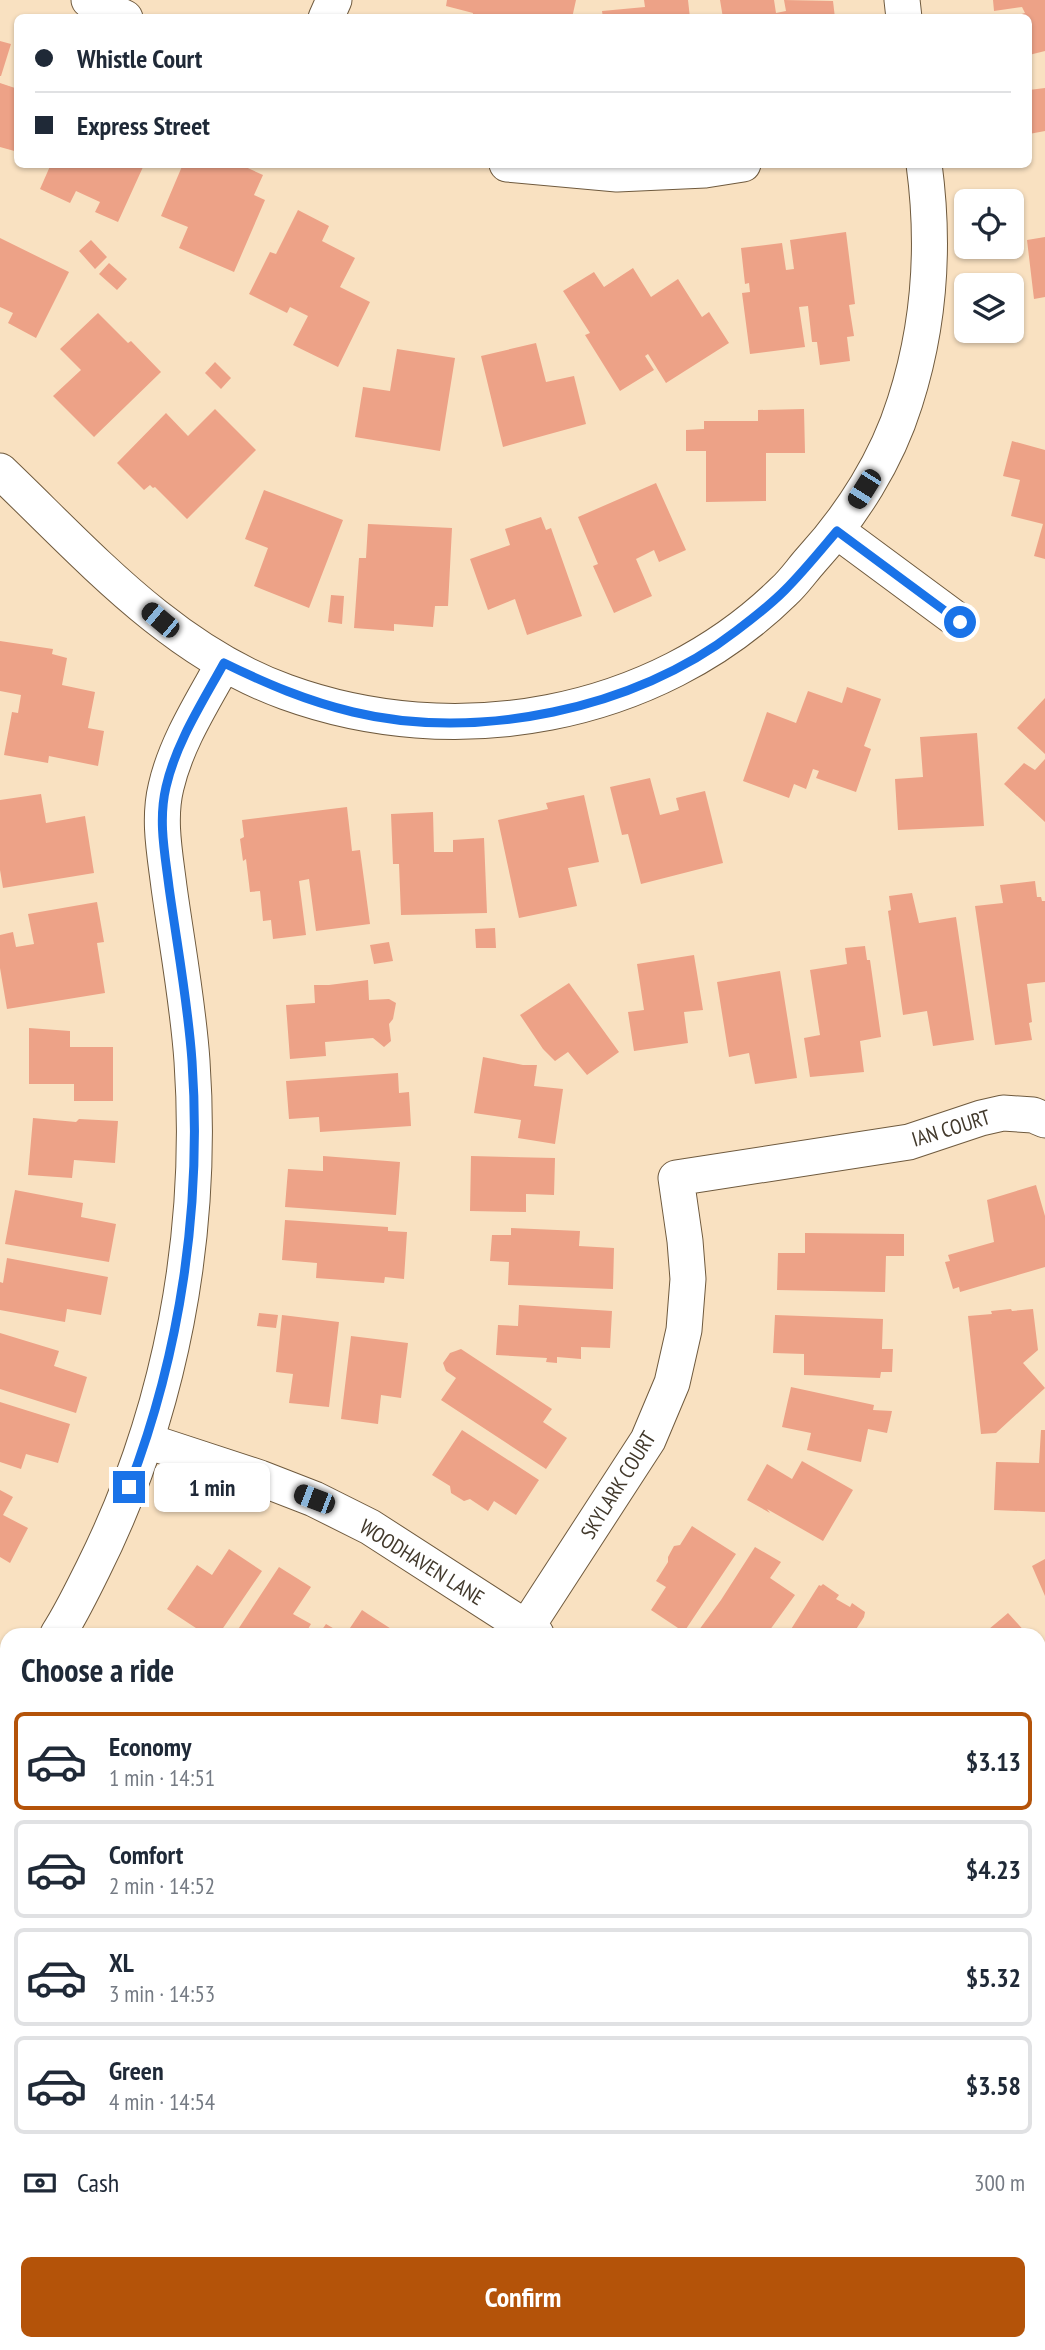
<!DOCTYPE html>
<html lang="en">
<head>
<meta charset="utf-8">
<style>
	:root { --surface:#fff; --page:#f6f6f7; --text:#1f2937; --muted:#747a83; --line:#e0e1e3; --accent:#b45309 }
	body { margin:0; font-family:"PT Sans Narrow",sans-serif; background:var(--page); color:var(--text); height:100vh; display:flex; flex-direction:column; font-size:26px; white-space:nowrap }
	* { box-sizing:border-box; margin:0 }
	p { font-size:23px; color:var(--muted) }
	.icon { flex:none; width:38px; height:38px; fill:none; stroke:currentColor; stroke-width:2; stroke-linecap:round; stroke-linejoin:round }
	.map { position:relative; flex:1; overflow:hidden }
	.drawer { position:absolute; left:0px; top:1628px; width:1046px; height:723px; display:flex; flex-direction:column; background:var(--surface); border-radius:21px 21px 0 0; box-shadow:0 2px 5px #0004 }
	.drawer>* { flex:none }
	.guide { position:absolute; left:14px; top:14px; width:1018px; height:154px; border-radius:10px; box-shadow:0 2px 5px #0004; display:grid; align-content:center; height:154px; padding:0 21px; background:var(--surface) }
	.tools { position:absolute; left:954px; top:189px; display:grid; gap:14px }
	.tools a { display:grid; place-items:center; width:70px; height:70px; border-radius:10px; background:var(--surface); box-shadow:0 2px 5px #0004; font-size:35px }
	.end { position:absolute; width:32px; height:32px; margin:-16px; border:9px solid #1a73e8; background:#fff; box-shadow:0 0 0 4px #fff }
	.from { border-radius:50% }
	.bubble { position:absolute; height:49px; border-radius:10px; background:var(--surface); box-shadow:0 2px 5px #0004; font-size:23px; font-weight:600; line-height:49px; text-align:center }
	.car { position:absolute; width:21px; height:42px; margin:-21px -10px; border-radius:9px; box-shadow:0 0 5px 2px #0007; background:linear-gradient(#222 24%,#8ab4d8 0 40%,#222 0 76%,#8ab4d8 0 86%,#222 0) }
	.guide b { display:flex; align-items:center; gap:24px; height:66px; font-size:26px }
	.guide b+b { border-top:2px solid var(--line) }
	.guide i { width:18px; height:18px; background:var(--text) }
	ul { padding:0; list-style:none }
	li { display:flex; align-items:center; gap:21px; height:98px; margin:0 14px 10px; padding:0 7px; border:4px solid var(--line); border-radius:10px }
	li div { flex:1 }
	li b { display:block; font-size:26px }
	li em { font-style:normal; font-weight:600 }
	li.current { border-color:var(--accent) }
	li>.icon { width:63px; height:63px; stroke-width:1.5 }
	h2 { padding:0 21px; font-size:32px; line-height:84px }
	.pay { display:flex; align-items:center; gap:18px; height:77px; padding:0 21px; font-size:26px }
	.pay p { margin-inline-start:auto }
	.primary-button { display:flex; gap:14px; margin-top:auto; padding:14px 21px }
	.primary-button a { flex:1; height:80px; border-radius:10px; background:var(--accent); color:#fff; font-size:28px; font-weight:600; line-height:80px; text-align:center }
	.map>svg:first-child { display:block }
	.building { fill:#eda287 }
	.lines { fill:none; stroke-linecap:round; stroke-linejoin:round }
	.street-casing { stroke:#6f5a3e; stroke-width:37 }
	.street { stroke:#fff; stroke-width:35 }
	.route { stroke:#1a73e8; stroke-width:9 }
	.labels { text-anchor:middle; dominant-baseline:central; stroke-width:5; stroke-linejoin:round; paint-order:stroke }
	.street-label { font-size:21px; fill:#42392c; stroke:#fff }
</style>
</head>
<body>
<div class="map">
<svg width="1045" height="2350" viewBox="0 0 1045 2350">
	<rect width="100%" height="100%" fill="#f9e1c1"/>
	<path class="building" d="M 447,0 L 576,0 L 572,18 L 472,18 L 473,13 L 446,6 Z
		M 644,0 L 688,0 L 690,18 L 603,18 L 602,11 L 645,7 Z
		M 720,0 L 774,0 L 776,13 L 786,11 L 784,0 L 833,1 L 835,18 L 723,18 Z
		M 993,0 L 1045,0 L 1045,51 L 1029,55 L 1029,18 L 1007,18 L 1025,13 L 1022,7 L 994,11 Z
		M 0,41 L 11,44 L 1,76 L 0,76 Z
		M 0,83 L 18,89 L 18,152 L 0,147 Z
		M 1045,88 L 1045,131 L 1029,134 L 1029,90 Z
		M 51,164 L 150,164 L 149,168 L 143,167 L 118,222 L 95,212 L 100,202 L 76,191 L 70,203 L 40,189 Z
		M 183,164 L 239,164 L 263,175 L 254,195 L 265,200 L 234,272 L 179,248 L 188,227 L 161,216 Z
		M 298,210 L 329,226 L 322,241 L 355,258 L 340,287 L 370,302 L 338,367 L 293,345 L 308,316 L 290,307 L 287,313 L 249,294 L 270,252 L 276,254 Z
		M 846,232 L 855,304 L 849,305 L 854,336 L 847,337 L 850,361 L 820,365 L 817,342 L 812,342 L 808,306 L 799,307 L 805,347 L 750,354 L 742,293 L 750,292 L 749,283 L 745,284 L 741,248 L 782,243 L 786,270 L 794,269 L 790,240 Z
		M 1045,237 L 1045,297 L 1034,299 L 1027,240 Z
		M 0,238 L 69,272 L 36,338 L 8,323 L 13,313 L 0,307 Z
		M 91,240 L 107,257 L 95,269 L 79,251 Z
		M 109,263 L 127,279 L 117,290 L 99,274 Z
		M 633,268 L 651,297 L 678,279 L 702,317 L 709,312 L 729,343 L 666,383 L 648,354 L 645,356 L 654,370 L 620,391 L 585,335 L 590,333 L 563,291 L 594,272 L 604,287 Z
		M 98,313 L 128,343 L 131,341 L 161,372 L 94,437 L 53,396 L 81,370 L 60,349 Z
		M 536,343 L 546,382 L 574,376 L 586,424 L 503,447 L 481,356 Z
		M 397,349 L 455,358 L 440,451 L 355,437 L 363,387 L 390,391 Z
		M 215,362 L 231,378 L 221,389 L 205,373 Z
		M 215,409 L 256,450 L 187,519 L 155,487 L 153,488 L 150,485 L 144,490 L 117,463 L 166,413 L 188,436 Z
		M 804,409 L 805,453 L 766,453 L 766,501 L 706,502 L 706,451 L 686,451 L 686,430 L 704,429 L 704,421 L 758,421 L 758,410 Z
		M 1012,441 L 1045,450 L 1045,559 L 1034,556 L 1043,524 L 1011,516 L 1020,480 L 1003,476 Z
		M 656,483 L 686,550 L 659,562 L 654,550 L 636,559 L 652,596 L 614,613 L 593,566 L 598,564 L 578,517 Z
		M 264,490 L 343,520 L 309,608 L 254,586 L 268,548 L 245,539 Z
		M 541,517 L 546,530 L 551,528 L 582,616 L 527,635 L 515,599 L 488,610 L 470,559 L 510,545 L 505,529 Z
		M 368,524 L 452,528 L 448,606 L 435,606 L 433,627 L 394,624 L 394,631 L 354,628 L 359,558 L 366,558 Z
		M 331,595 L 344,596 L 342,624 L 328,622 Z
		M 0,641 L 53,649 L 52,654 L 67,658 L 62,685 L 95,692 L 88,728 L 104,731 L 98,766 L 49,756 L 48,763 L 4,755 L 12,712 L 18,713 L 21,695 L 0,691 Z
		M 847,687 L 881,699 L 864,746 L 871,749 L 856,792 L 816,778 L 819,771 L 813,769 L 806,789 L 794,784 L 789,798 L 743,781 L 767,712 L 796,723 L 808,691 L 842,703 Z
		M 1045,698 L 1045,754 L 1017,728 Z
		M 977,733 L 984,826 L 898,830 L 895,779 L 923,777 L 920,737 Z
		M 1045,759 L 1045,822 L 1004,784 L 1024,763 L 1035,770 Z
		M 650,778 L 660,815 L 679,810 L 676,798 L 705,791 L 723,863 L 641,884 L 628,834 L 622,835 L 610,787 Z
		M 41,794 L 46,823 L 85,816 L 94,873 L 3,888 L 0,870 L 0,800 Z
		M 584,795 L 599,862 L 568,868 L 577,906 L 519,918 L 498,820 L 548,809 L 546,803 Z
		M 347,807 L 352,851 L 360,850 L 370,924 L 316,931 L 309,879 L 299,881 L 306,935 L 273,939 L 271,920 L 263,921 L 260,891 L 250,892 L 246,859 L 243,861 L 240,839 L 244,837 L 242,820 Z
		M 433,812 L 434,852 L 453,852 L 453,840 L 484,838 L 487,913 L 401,915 L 399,864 L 393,864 L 391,814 Z
		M 1035,881 L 1037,897 L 1041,897 L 1042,901 L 1045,901 L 1045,982 L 1027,984 L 1032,1022 L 1029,1023 L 1032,1040 L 995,1045 L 975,906 L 1003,903 L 1000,885 Z
		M 912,893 L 919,923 L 956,917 L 974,1040 L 933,1046 L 927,1011 L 903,1015 L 888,911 L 891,910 L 889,896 Z
		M 97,902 L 104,942 L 97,943 L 105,993 L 7,1009 L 0,968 L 0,935 L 13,932 L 16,947 L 34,944 L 28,914 Z
		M 495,928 L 496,948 L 476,948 L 475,929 Z
		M 389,942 L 393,961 L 374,964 L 370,945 Z
		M 865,946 L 867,960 L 870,960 L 881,1037 L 860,1041 L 864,1072 L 810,1077 L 804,1038 L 820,1035 L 810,970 L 847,964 L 845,948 Z
		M 694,955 L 703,1010 L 684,1012 L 688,1043 L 634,1051 L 628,1012 L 644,1010 L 637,964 Z
		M 780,971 L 797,1078 L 755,1084 L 749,1053 L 729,1057 L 717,982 Z
		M 368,980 L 369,1000 L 389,999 L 396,1003 L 393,1019 L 389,1024 L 391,1041 L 384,1047 L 373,1038 L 325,1042 L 326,1056 L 290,1059 L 286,1005 L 315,1003 L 314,985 L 329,985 Z
		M 569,983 L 619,1052 L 587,1075 L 568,1052 L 555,1061 L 543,1049 L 520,1015 Z
		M 29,1028 L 70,1031 L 70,1047 L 113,1047 L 113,1101 L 74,1101 L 74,1084 L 29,1084 Z
		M 483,1057 L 523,1065 L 537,1065 L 534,1086 L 563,1089 L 555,1144 L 518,1138 L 521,1120 L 474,1113 Z
		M 398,1073 L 399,1093 L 409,1092 L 411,1126 L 320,1132 L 319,1117 L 289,1119 L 286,1081 Z
		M 33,1118 L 76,1122 L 79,1119 L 118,1121 L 115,1163 L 74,1160 L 72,1178 L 28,1175 Z
		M 323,1156 L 400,1162 L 396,1215 L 285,1207 L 288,1169 L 323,1171 Z
		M 471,1156 L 555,1158 L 554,1195 L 526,1194 L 526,1212 L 470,1211 Z
		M 1036,1185 L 1045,1216 L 1045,1267 L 960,1292 L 959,1287 L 953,1289 L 945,1262 L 950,1261 L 948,1255 L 994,1242 L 987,1200 Z
		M 15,1190 L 83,1203 L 81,1217 L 116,1224 L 109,1262 L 5,1244 Z
		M 285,1220 L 388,1227 L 388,1231 L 407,1232 L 404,1279 L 385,1277 L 384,1283 L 316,1278 L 317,1263 L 282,1260 Z
		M 511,1228 L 580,1231 L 579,1246 L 614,1248 L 613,1289 L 508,1285 L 509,1262 L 490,1261 L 492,1235 L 511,1235 Z
		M 805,1233 L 904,1234 L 904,1256 L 886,1256 L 885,1292 L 777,1290 L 778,1253 L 805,1253 Z
		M 7,1258 L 108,1277 L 101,1315 L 67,1309 L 65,1322 L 0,1310 L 0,1282 L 3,1283 Z
		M 519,1305 L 612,1311 L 610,1348 L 581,1347 L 581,1359 L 557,1357 L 557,1363 L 546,1362 L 547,1358 L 496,1355 L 498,1325 L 518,1326 Z
		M 1011,1309 L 1012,1311 L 1033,1309 L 1038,1350 L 1023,1363 L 1045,1388 L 996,1433 L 981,1434 L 968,1316 L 992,1314 L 991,1311 Z
		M 259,1313 L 278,1315 L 276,1328 L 257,1326 Z
		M 282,1315 L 339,1322 L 329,1407 L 289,1403 L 293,1374 L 276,1372 Z
		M 775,1315 L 883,1319 L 882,1349 L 893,1349 L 892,1372 L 881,1372 L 880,1378 L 804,1375 L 804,1354 L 773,1353 Z
		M 0,1333 L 59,1351 L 54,1366 L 87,1377 L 76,1413 L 0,1389 Z
		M 351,1336 L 408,1343 L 401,1398 L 381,1395 L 378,1424 L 341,1419 Z
		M 461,1349 L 552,1409 L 543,1422 L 567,1438 L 546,1469 L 441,1400 L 456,1378 L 446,1371 L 443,1363 L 450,1353 Z
		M 791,1387 L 874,1405 L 873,1410 L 892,1411 L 887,1433 L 868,1429 L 861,1462 L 807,1450 L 811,1433 L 782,1427 Z
		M 0,1402 L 70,1424 L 58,1463 L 26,1454 L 21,1469 L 0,1462 Z
		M 462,1430 L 539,1480 L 516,1515 L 494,1501 L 488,1511 L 470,1499 L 464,1501 L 451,1493 L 450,1486 L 432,1475 Z
		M 1041,1430 L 1045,1430 L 1045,1512 L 994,1510 L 996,1462 L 1039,1463 Z
		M 802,1461 L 853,1490 L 823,1541 L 767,1509 L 770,1513 L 747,1500 L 767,1464 L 792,1479 Z
		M 0,1490 L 13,1497 L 3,1515 L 28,1528 L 10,1563 L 0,1557 Z
		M 692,1526 L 736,1554 L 684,1632 L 651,1610 L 666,1587 L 656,1581 L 668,1562 L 668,1557 L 674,1546 L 680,1545 Z
		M 755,1547 L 781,1562 L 770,1578 L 795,1595 L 767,1634 L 696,1634 L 721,1600 Z
		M 229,1549 L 262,1571 L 219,1634 L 205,1634 L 167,1609 L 197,1565 L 212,1575 Z
		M 1045,1559 L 1045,1596 L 1032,1566 Z
		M 279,1567 L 311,1587 L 293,1614 L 311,1624 L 305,1634 L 235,1634 Z
		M 823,1584 L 839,1595 L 836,1599 L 850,1607 L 852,1603 L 865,1612 L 864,1617 L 853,1634 L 788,1634 L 819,1585 L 821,1586 Z
		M 362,1610 L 368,1614 L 399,1634 L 346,1634 Z
		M 1008,1613 L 1027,1634 L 983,1634 L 1001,1619 Z
		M 326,1624 L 343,1634 L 319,1634 Z
		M 1040,1650 L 1045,1656 L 1045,1705 L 1040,1710 Z
		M 0,1893 L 7,1897 L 7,1974 L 0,1970 Z
		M 0,1984 L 7,1988 L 7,2002 L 0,2013 Z
		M 1045,2127 L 1045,2190 L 1040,2193 L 1040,2130 Z
		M 1045,2204 L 1045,2236 L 1040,2223 L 1040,2207 Z
		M 1045,2276 L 1045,2334 L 1040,2335 L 1040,2277 Z
		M 387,2343 L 432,2343 L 428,2350 L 382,2350 Z
		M 447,2343 L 514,2343 L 510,2350 L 442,2350 Z
		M 528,2343 L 554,2343 L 551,2347 L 557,2350 L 524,2350 Z
		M 854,2343 L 964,2343 L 965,2346 L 980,2344 L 981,2350 L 855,2350 Z"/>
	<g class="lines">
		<g class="street-casing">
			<path id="street" d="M 89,0 L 125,18
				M 902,0 L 904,18
				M 326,18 L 334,0
				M 507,164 L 617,174 L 705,170 L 743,164
				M 0,471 C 86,553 171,651 286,692 C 454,753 654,719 784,591 C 794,582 802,570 811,560 C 852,515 887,460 905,402 C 930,324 935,245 924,164
				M 837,531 L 960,622
				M 147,1441 L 260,1478 L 314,1499 L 370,1527 L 536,1634
				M 526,1628 L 648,1440 L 672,1383 L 684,1330 L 688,1279 L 685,1241 L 676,1178 L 909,1142 L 981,1118 L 1003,1113 L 1033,1115 L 1045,1120
				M 58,1634 C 71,1614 82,1591 93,1569 C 171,1413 204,1235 192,1061 C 188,1003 177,945 169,887 C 165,854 158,820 166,787 C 176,743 202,703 224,663
				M 0,1722 L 7,1713
				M 1040,1911 L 1045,1903
				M 1040,1964 L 1045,1968
				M 0,2218 L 7,2223
				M 192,2343 L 203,2350
				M 761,2343 L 764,2350"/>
		</g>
		<use href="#street" class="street"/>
	</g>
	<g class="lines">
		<path class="route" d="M 129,1487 C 181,1351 202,1205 192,1061 C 188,1003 177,945 169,887 C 165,854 158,821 166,787 C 176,743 202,703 224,663 C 267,684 307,701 353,712 C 476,742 636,709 736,631 C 752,619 770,605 785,590 C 803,572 820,551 837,531 L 960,622"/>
	</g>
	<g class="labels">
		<g class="street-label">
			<text transform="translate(951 1128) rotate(-17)">IAN COURT</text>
			<text transform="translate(618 1485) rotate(-58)">SKYLARK COURT</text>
			<text transform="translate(422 1562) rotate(32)">WOODHAVEN LANE</text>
		</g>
	</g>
</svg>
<div class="tools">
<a><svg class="icon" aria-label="locate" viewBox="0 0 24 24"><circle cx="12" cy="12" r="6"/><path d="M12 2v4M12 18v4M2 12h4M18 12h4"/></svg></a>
<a><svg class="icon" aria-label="layers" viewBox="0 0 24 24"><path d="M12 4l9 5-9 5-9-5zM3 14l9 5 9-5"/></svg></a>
</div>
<i class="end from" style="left:960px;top:622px"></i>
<i class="end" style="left:129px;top:1487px"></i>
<div class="bubble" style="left:154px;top:1463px;width:116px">1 min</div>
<i class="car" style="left:864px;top:489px;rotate:212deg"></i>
<i class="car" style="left:160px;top:620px;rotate:310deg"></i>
<i class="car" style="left:314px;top:1499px;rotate:291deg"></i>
<div class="guide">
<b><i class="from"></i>Whistle Court</b>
<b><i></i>Express Street</b>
</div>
<section class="drawer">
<h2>Choose a ride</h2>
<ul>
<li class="current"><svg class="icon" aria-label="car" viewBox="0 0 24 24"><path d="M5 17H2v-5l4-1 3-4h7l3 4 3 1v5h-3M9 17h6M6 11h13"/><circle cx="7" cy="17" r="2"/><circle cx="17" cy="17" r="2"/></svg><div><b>Economy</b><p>1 min · 14:51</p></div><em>$3.13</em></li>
<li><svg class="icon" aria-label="car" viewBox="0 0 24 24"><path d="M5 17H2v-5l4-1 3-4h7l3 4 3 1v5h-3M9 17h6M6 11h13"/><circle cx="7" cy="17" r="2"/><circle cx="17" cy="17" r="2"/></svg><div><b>Comfort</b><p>2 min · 14:52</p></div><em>$4.23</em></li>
<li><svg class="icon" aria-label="car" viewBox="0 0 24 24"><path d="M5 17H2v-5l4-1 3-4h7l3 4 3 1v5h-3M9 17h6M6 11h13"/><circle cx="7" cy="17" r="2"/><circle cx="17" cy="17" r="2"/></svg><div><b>XL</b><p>3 min · 14:53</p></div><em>$5.32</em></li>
<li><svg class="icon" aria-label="car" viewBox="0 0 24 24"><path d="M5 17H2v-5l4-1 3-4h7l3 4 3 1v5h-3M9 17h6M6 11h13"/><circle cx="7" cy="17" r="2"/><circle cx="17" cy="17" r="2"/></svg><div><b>Green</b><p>4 min · 14:54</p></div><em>$3.58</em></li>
</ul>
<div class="pay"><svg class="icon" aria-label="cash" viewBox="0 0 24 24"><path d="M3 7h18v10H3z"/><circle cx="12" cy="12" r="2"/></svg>Cash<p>300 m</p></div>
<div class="primary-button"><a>Confirm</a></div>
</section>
</div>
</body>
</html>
